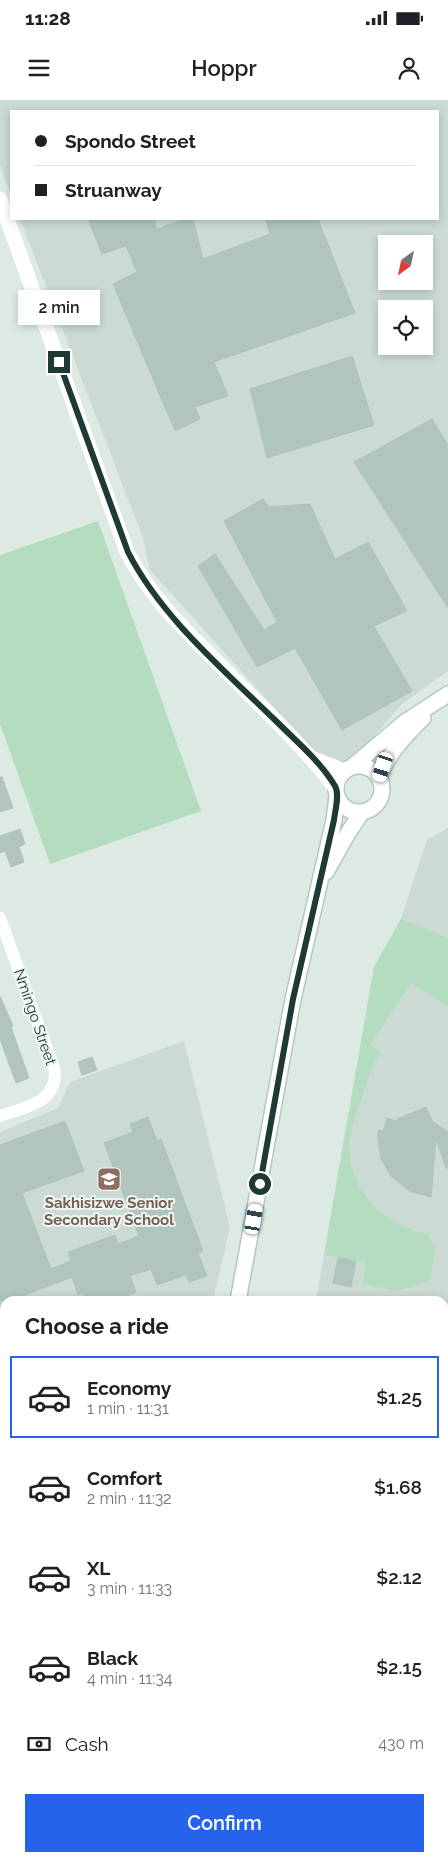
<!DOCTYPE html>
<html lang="en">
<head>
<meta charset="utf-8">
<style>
	:root { --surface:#fff; --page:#f6f6f6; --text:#202124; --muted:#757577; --line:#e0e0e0; --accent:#2563eb }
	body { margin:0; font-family:Raleway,sans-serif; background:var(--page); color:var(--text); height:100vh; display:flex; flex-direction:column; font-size:19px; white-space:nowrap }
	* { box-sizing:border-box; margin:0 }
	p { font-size:16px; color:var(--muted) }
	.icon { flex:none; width:28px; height:28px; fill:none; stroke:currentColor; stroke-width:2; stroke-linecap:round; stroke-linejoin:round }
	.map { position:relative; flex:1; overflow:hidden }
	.details { position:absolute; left:0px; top:1196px; width:449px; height:566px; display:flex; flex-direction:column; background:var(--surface); border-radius:15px 15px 0 0; box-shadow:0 2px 8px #0003 }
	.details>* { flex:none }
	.top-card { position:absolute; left:10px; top:10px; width:429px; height:110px; border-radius:0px; box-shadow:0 2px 8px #0003; display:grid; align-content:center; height:110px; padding:0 25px; background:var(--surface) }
	.needle { width:32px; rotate:213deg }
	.controls { position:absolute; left:378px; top:135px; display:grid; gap:10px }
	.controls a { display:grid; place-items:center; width:55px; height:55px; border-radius:0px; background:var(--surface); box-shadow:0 2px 8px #0003; font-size:25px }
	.end { position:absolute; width:22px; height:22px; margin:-11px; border:6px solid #1e3a33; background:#fff; box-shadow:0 0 0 2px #fff }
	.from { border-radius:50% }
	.bubble { position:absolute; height:35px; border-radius:0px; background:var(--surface); box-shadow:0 2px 8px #0003; font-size:16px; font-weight:600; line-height:35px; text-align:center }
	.car { position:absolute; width:15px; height:30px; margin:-15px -8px; border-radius:6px; box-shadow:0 0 4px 1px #0007; background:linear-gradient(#fff 24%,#345 0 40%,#fff 0 76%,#345 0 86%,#fff 0) }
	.top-card b { display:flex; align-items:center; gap:18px; height:48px; font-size:19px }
	.top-card b+b { border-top:1px solid var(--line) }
	.top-card i { width:12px; height:12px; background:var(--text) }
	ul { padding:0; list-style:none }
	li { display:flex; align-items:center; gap:15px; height:82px; margin:0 10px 8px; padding:0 15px; border:2px solid transparent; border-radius:0px }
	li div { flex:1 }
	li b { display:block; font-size:19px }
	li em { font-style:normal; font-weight:600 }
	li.current { border-color:var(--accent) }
	li>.icon { width:45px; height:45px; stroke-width:1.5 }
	h2 { padding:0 25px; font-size:22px; line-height:60px }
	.pay { display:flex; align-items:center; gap:12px; height:55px; padding:0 25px; font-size:19px }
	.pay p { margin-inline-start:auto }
	.button { display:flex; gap:10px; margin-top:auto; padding:10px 25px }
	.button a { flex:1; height:58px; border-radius:0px; background:var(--accent); color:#fff; font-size:20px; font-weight:600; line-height:58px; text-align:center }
	.status { display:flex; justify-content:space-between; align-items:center; height:35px; padding:0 25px; background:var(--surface); direction:ltr }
	.status svg { height:14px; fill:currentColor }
	header { display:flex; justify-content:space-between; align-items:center; height:65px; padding:0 25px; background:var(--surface); font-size:22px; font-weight:600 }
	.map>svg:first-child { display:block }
	.built { fill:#cbdad3; fill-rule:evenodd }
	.green { fill:#b4ddc0 }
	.building { fill:#b2c5bd; stroke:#afc4bc }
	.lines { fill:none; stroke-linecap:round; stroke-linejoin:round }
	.secondary-casing { stroke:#b0cac1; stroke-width:18 }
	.minor { stroke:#fff; stroke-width:12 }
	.tertiary { stroke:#fff; stroke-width:15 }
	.secondary { stroke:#fff; stroke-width:15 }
	.route { stroke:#1e3a33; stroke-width:6 }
	.labels { text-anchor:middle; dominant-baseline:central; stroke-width:4; stroke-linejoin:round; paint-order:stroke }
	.street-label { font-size:15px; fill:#1e3a33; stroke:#edf7f2 }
	.education-label { font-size:15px; font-weight:bold; fill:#785e54; stroke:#edf7f2 }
</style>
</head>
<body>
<div class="status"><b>11:28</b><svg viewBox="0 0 49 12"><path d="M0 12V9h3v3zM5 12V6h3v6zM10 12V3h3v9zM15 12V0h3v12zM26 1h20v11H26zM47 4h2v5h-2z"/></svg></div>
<header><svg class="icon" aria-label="menu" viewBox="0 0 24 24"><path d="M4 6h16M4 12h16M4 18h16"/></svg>Hoppr<svg class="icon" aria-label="person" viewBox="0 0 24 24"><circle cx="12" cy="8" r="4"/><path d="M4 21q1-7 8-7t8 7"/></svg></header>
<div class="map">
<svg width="448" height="1762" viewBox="0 0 448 1762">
	<rect width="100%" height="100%" fill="#ddeae4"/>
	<path class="built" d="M 0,0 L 448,0 L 448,571 L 402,604 L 346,669 L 317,655 L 150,470 L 143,438 L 20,119 L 438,119 L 438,11 L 11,11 L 11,95 L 0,65 ZM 386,144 L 424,144 L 424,181 L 386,181 ZM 386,209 L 424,209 L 424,246 L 386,246 Z
		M 448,728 L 448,1762 L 91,1762 L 93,1758 L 444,1758 L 444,1201 L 316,1201 L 374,867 L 401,819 L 427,740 Z
		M 184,941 L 230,1127 L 213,1201 L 5,1201 L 5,1216 L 0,1215 L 0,1032 L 58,1008 L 70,982 Z"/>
	<path class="green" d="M 98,421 L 201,711 L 50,764 L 0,624 L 0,455 Z
		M 401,819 L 448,838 L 448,906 L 411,883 L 370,945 L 380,952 C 372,965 368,979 363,994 C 358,1009 352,1023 350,1038 C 345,1088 383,1127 430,1134 L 429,1138 L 435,1145 L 431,1180 L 396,1191 L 363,1184 L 366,1162 L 324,1155 L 374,867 Z
		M 448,1385 L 448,1480 L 444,1480 L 444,1411 Z
		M 444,1632 L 448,1637 L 448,1751 L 444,1751 Z
		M 276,1758 L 419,1758 L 420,1762 L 274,1762 Z"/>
	<path class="building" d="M 88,119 L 154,119 L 157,129 L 185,119 L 193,119 L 203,159 L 270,134 L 265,119 L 318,119 L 355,213 L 214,262 L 228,296 L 195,307 L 200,319 L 175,331 L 113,184 L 137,172 L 126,146 L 102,154 Z
		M 352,256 L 374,325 L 267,358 L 250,289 Z
		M 432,319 L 448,345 L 448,508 L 354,362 Z
		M 263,399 L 269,407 L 310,404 L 335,459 L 368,442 L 407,511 L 374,526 L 412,591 L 342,630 L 295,548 L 257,567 L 198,466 L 215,454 L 264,530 L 277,522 L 224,421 Z
		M 0,677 L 2,677 L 13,708 L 0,712 Z
		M 20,729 L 25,744 L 19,747 L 24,762 L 11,767 L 5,751 L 0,753 L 0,736 Z
		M 0,896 L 13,926 L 11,927 L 29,978 L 16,983 L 0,939 Z
		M 92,957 L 97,970 L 82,975 L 78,962 Z
		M 426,1007 L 433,1022 L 448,1032 L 448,1068 L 446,1068 L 436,1039 L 431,1097 L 409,1091 L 391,1076 L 381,1059 L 378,1040 L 378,1030 L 383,1031 L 387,1018 L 396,1021 L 397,1019 Z
		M 148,1017 L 157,1041 L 161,1039 L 203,1151 L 198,1153 L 207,1176 L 189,1182 L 186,1175 L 157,1185 L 151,1169 L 130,1176 L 136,1192 L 113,1201 L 86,1201 L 83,1193 L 78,1195 L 72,1177 L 23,1196 L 25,1201 L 0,1201 L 0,1045 L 65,1021 L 84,1071 L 22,1093 L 51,1169 L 71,1161 L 68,1152 L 115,1135 L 118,1144 L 139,1136 L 104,1043 L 133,1032 L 130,1024 Z
		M 338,1158 L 356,1161 L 351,1187 L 333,1183 Z"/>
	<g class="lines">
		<g class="secondary-casing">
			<path id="secondary" d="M336 689a23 23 0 1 1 46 0a23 23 0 1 1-46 0Z
				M 352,667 L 405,622 L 448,594
				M 379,678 C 388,653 405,636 423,618
				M 326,772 L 348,733 L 362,712
				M 238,1201 L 293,899 L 334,720 L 337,697
				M 34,1762 L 36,1758"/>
		</g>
		<path class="minor" d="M 0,818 L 55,971 C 56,1004 25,1007 0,1016
			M 0,1407 L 5,1408"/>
		<path class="tertiary" d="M 0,99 L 127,452 C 150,496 179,524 213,558 C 255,601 299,641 336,688
			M 314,659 L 344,671"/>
		<use href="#secondary" class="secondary"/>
	</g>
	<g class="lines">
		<path class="route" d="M 59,262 L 128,452 C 161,517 224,570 276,621 C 296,641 320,661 335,686 C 340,695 335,710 334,720 L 293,899 L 260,1084"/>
	</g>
	<defs>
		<g id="school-square" transform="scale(1.25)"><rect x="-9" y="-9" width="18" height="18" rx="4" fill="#8d6e63" stroke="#edf7f2"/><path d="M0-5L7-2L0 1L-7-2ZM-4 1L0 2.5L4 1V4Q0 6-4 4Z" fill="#fff"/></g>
	</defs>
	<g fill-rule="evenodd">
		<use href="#school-square" x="109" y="1079"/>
	</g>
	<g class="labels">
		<g class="street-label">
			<text transform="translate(35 917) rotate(71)">Nmingo Street</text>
		</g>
		<g class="education-label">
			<text x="109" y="1103">Sakhisizwe Senior<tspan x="109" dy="17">Secondary School</tspan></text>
		</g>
	</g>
</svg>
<div class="controls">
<a><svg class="needle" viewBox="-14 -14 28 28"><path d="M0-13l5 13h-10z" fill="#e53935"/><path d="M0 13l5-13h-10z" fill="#757577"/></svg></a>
<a><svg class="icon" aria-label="locate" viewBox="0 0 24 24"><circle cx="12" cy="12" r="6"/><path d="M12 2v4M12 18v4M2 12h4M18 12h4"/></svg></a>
</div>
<i class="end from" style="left:260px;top:1084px"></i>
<i class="end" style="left:59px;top:262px"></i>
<div class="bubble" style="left:18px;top:190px;width:82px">2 min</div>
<i class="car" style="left:383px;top:667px;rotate:198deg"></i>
<i class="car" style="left:254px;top:1119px;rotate:10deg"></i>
<div class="top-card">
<b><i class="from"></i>Spondo Street</b>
<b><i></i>Struanway</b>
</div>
<section class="details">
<h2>Choose a ride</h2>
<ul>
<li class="current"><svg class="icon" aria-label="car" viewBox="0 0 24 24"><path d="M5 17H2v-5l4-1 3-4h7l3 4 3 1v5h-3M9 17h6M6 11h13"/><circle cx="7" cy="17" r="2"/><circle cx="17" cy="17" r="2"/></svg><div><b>Economy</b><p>1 min · 11:31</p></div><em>$1.25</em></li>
<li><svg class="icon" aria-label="car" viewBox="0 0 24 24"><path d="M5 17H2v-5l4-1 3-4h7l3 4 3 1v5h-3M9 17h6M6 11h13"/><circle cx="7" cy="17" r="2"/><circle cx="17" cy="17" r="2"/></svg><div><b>Comfort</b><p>2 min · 11:32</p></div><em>$1.68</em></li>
<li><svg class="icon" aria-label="car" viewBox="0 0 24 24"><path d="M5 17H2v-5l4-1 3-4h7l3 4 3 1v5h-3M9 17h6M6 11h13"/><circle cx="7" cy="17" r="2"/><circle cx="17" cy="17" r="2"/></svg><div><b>XL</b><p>3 min · 11:33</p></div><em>$2.12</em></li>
<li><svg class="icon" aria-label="car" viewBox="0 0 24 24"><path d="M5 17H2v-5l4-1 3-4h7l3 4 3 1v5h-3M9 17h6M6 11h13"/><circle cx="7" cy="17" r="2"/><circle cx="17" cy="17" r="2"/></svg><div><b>Black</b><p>4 min · 11:34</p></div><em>$2.15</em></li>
</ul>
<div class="pay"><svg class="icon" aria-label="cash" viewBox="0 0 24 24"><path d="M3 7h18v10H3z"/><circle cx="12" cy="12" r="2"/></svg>Cash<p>430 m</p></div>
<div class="button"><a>Confirm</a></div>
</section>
</div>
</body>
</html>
